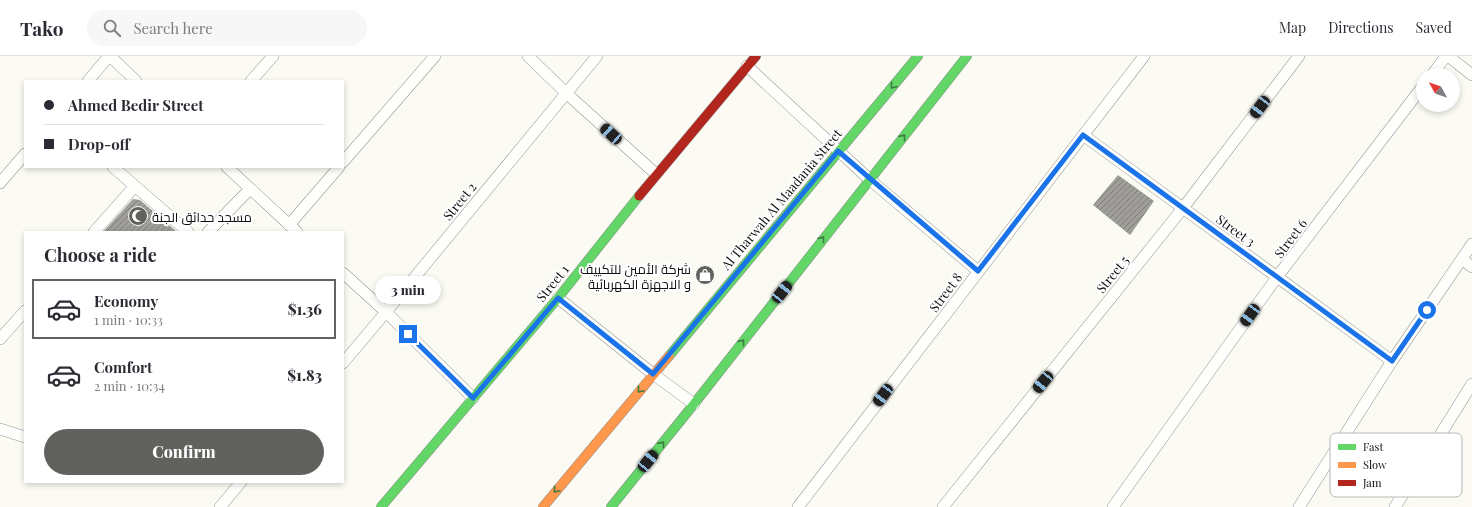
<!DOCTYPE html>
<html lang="en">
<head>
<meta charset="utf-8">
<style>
	:root { --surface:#fff; --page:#f7f7f7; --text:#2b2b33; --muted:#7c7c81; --line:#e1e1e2; --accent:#61615e }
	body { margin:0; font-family:"Playfair Display",Cairo,serif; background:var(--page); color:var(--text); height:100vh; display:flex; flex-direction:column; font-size:15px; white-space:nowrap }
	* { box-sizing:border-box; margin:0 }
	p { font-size:13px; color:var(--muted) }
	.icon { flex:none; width:22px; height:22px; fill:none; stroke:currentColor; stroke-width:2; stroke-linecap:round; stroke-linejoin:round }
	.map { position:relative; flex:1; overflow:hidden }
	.details { position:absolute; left:24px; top:175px; width:320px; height:252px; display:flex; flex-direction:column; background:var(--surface); border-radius:0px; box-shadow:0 2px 6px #0003 }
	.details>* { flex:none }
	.guide { position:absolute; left:24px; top:24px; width:320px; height:88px; border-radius:0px; box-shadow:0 2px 6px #0003; display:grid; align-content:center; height:88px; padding:0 20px; background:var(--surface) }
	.needle { width:26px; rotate:310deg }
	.tools { position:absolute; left:1416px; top:12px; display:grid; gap:8px }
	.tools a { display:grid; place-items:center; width:44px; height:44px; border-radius:50%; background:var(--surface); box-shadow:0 2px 6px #0003; font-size:20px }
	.end { position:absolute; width:18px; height:18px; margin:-9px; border:5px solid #1a73e8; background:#fff; box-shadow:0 0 0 2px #fff }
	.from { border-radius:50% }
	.bubble { position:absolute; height:28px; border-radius:14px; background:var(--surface); box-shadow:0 2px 6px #0003; font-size:13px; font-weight:800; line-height:28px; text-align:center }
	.car { position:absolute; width:12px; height:24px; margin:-12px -6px; border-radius:5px; box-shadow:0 0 3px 1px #0007; background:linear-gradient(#222 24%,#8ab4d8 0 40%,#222 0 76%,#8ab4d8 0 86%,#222 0) }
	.guide b { display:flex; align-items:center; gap:14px; height:38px; font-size:15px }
	.guide b+b { border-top:1px solid var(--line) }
	.guide i { width:10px; height:10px; background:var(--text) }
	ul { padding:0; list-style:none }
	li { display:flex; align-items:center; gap:12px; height:60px; margin:0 8px 6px; padding:0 12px; border:2px solid transparent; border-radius:0px }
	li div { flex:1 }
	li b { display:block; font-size:15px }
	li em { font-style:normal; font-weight:800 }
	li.selected { border-color:var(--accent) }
	li>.icon { width:36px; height:36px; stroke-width:1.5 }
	h2 { padding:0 20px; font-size:18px; line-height:48px }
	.cta { display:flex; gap:8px; margin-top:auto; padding:8px 20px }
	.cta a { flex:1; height:46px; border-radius:24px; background:var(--accent); color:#fff; font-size:16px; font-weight:800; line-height:46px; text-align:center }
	header { display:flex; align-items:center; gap:24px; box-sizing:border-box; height:56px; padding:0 20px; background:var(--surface); border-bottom:1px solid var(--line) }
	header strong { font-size:19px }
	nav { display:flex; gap:22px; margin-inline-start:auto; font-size:14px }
	.search { width:280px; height:36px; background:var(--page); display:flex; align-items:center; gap:10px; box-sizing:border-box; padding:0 14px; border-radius:22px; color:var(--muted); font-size:15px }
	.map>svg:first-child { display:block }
	.building { fill:url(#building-hatch) }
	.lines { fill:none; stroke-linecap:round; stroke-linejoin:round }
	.street-casing { stroke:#959592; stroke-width:12 }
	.fast-casing { stroke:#8b8b88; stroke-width:10 }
	.slow-casing { stroke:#8b8b88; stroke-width:10 }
	.jam-casing { stroke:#8b8b88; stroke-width:10 }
	.street { stroke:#fefefd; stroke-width:11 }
	.fast { stroke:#63d668; stroke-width:9 }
	.slow { stroke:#ff974d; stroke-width:9 }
	.jam { stroke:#b3261e; stroke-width:9 }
	.oneway { stroke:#3d7c40 }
	.route { stroke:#1a73e8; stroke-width:5 }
	.labels { text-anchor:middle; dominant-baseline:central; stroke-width:4; stroke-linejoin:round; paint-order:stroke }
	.street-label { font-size:13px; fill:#0e0e0e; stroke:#fff }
	.poi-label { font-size:13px; fill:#0e0e0e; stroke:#fff; text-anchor:start }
	.key { fill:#fff; stroke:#b7b7b7; stroke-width:1 }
	.key-label { font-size:11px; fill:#0e0e0e }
</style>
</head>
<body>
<header>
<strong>Tako</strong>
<div class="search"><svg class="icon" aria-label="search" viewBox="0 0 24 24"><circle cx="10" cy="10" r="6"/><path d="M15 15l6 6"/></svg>Search here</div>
<nav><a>Map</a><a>Directions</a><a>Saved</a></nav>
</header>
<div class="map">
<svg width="1472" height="451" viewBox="0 0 1472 451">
	<defs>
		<pattern id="building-hatch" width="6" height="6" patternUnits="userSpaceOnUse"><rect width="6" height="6" fill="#9f9e99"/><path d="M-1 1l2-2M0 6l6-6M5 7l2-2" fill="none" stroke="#807f7b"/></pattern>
	</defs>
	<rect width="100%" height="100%" fill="#fbfbf4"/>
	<path class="building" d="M 1118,119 L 1154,145 L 1130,179 L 1093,149 Z
		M 133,143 L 140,144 L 177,176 L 103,176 Z"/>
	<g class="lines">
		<g class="street-casing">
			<path id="street" d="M 110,0 L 136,25
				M 528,0 L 566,37 L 656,118
				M 1448,0 L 1472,19
				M 747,10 L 869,123 L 978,215
				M 1432,19 L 1446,0
				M 88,25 L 109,0
				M 251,25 L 273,0
				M 1083,79 L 1392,305
				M 343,106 L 435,0
				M 113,111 L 188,176
				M 227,111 L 297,176
				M 0,127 L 25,98
				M 289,169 L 339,111
				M 94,176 L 135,130
				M 208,176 L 250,133
				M 1462,203 L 1472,211
				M 343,217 L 386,256 L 473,342
				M 558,242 L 653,318 L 694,348
				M 0,283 L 25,255
				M 343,307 L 386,256 L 597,0
				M 0,373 L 25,381
				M 220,451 L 241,426
				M 798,451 L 1144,0
				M 943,451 L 1183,152 L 1299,0
				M 1113,451 L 1277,221 L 1423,30
				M 1299,451 L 1392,305 L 1472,188
				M 1395,451 L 1472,328"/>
		</g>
		<g class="fast-casing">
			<path id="fast" d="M 669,300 L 918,0
				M 381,451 L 558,242 L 639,140
				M 611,451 L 694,348 L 967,0"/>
		</g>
		<g class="slow-casing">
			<path id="slow" d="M 543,451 L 669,300"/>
		</g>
		<g class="jam-casing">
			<path id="jam" d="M 639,140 L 756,0"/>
		</g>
		<use href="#street" class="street"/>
		<use href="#fast" class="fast"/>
		<use href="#slow" class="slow"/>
		<use href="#jam" class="jam"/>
	</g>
	<defs><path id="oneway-chevron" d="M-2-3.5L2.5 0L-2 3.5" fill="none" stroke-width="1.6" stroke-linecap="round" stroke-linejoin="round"/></defs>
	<g class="oneway">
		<use href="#oneway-chevron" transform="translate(893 30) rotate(130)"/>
		<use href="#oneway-chevron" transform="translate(903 81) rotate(-52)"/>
		<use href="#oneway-chevron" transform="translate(822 183) rotate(-52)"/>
		<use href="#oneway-chevron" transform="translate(742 286) rotate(-52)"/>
		<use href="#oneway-chevron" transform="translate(640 334) rotate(130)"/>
		<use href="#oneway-chevron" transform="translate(662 388) rotate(-51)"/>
		<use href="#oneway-chevron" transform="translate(556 434) rotate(130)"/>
	</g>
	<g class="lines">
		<path class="route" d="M 408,278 L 473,342 L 558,242 L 653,318 L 838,95 L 978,215 L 1083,79 L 1392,305 L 1427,254"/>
	</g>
	<defs>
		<g id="mosque-disc" transform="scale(1)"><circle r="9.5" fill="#61615e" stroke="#fff"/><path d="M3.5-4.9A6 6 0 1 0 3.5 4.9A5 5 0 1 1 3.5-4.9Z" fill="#fff"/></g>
		<g id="shop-disc" transform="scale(1)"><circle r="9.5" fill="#61615e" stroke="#fff"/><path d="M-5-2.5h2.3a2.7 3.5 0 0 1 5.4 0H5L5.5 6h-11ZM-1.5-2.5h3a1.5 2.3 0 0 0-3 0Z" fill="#fff"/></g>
	</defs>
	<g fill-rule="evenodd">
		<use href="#mosque-disc" x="138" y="160"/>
		<use href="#shop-disc" x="705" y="219"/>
	</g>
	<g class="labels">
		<g class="street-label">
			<text transform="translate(781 143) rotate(-50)">Al Tharwah Al Maadania Street</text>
			<text transform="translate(459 145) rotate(-51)">Street 2</text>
			<text transform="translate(1236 174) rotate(36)">Street 3</text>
			<text transform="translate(1290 182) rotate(-53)">Street 6</text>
			<text transform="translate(1112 218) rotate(-51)">Street 5</text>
			<text transform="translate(552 227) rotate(-51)">Street 1</text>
			<text transform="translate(945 236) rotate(-53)">Street 8</text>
		</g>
		<g class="poi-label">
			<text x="152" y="160">مسجد حدائق الجنة</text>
			<text x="691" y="212" text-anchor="end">شركة الأمين للتكييف<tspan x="691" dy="15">و الاجهزة الكهربائية</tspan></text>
		</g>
	</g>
	<rect x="1330" y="377" width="132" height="64" rx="6" class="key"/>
	<rect x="1338" y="388" width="18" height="6" fill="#63d668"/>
	<rect x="1338" y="406" width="18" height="6" fill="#ff974d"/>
	<rect x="1338" y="424" width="18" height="6" fill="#b3261e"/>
	<g class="key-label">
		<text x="1363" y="395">Fast</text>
		<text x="1363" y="413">Slow</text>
		<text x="1363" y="431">Jam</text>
	</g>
</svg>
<div class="tools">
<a><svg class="needle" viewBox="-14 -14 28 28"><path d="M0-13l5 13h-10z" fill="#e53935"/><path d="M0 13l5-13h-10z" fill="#7c7c81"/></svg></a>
</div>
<i class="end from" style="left:1427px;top:254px"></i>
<i class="end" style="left:408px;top:278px"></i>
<div class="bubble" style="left:375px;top:220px;width:66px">3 min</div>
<i class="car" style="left:1260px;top:51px;rotate:217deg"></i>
<i class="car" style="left:611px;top:78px;rotate:312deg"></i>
<i class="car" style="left:782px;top:236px;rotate:38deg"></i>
<i class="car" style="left:1250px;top:259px;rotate:216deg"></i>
<i class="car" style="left:1043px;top:326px;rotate:219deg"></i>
<i class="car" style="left:883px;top:339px;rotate:217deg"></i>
<i class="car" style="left:648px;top:405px;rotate:39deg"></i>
<div class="guide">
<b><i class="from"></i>Ahmed Bedir Street</b>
<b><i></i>Drop-off</b>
</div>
<section class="details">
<h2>Choose a ride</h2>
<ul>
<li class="selected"><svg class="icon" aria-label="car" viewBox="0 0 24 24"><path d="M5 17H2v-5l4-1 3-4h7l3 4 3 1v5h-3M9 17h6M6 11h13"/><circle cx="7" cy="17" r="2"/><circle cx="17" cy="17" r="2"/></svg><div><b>Economy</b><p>1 min · 10:33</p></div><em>$1.36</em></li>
<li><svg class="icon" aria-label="car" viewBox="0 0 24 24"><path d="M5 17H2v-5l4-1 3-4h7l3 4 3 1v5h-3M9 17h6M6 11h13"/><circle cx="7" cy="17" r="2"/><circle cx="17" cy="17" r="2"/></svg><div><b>Comfort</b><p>2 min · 10:34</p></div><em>$1.83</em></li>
</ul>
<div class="cta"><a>Confirm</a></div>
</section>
</div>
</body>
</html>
